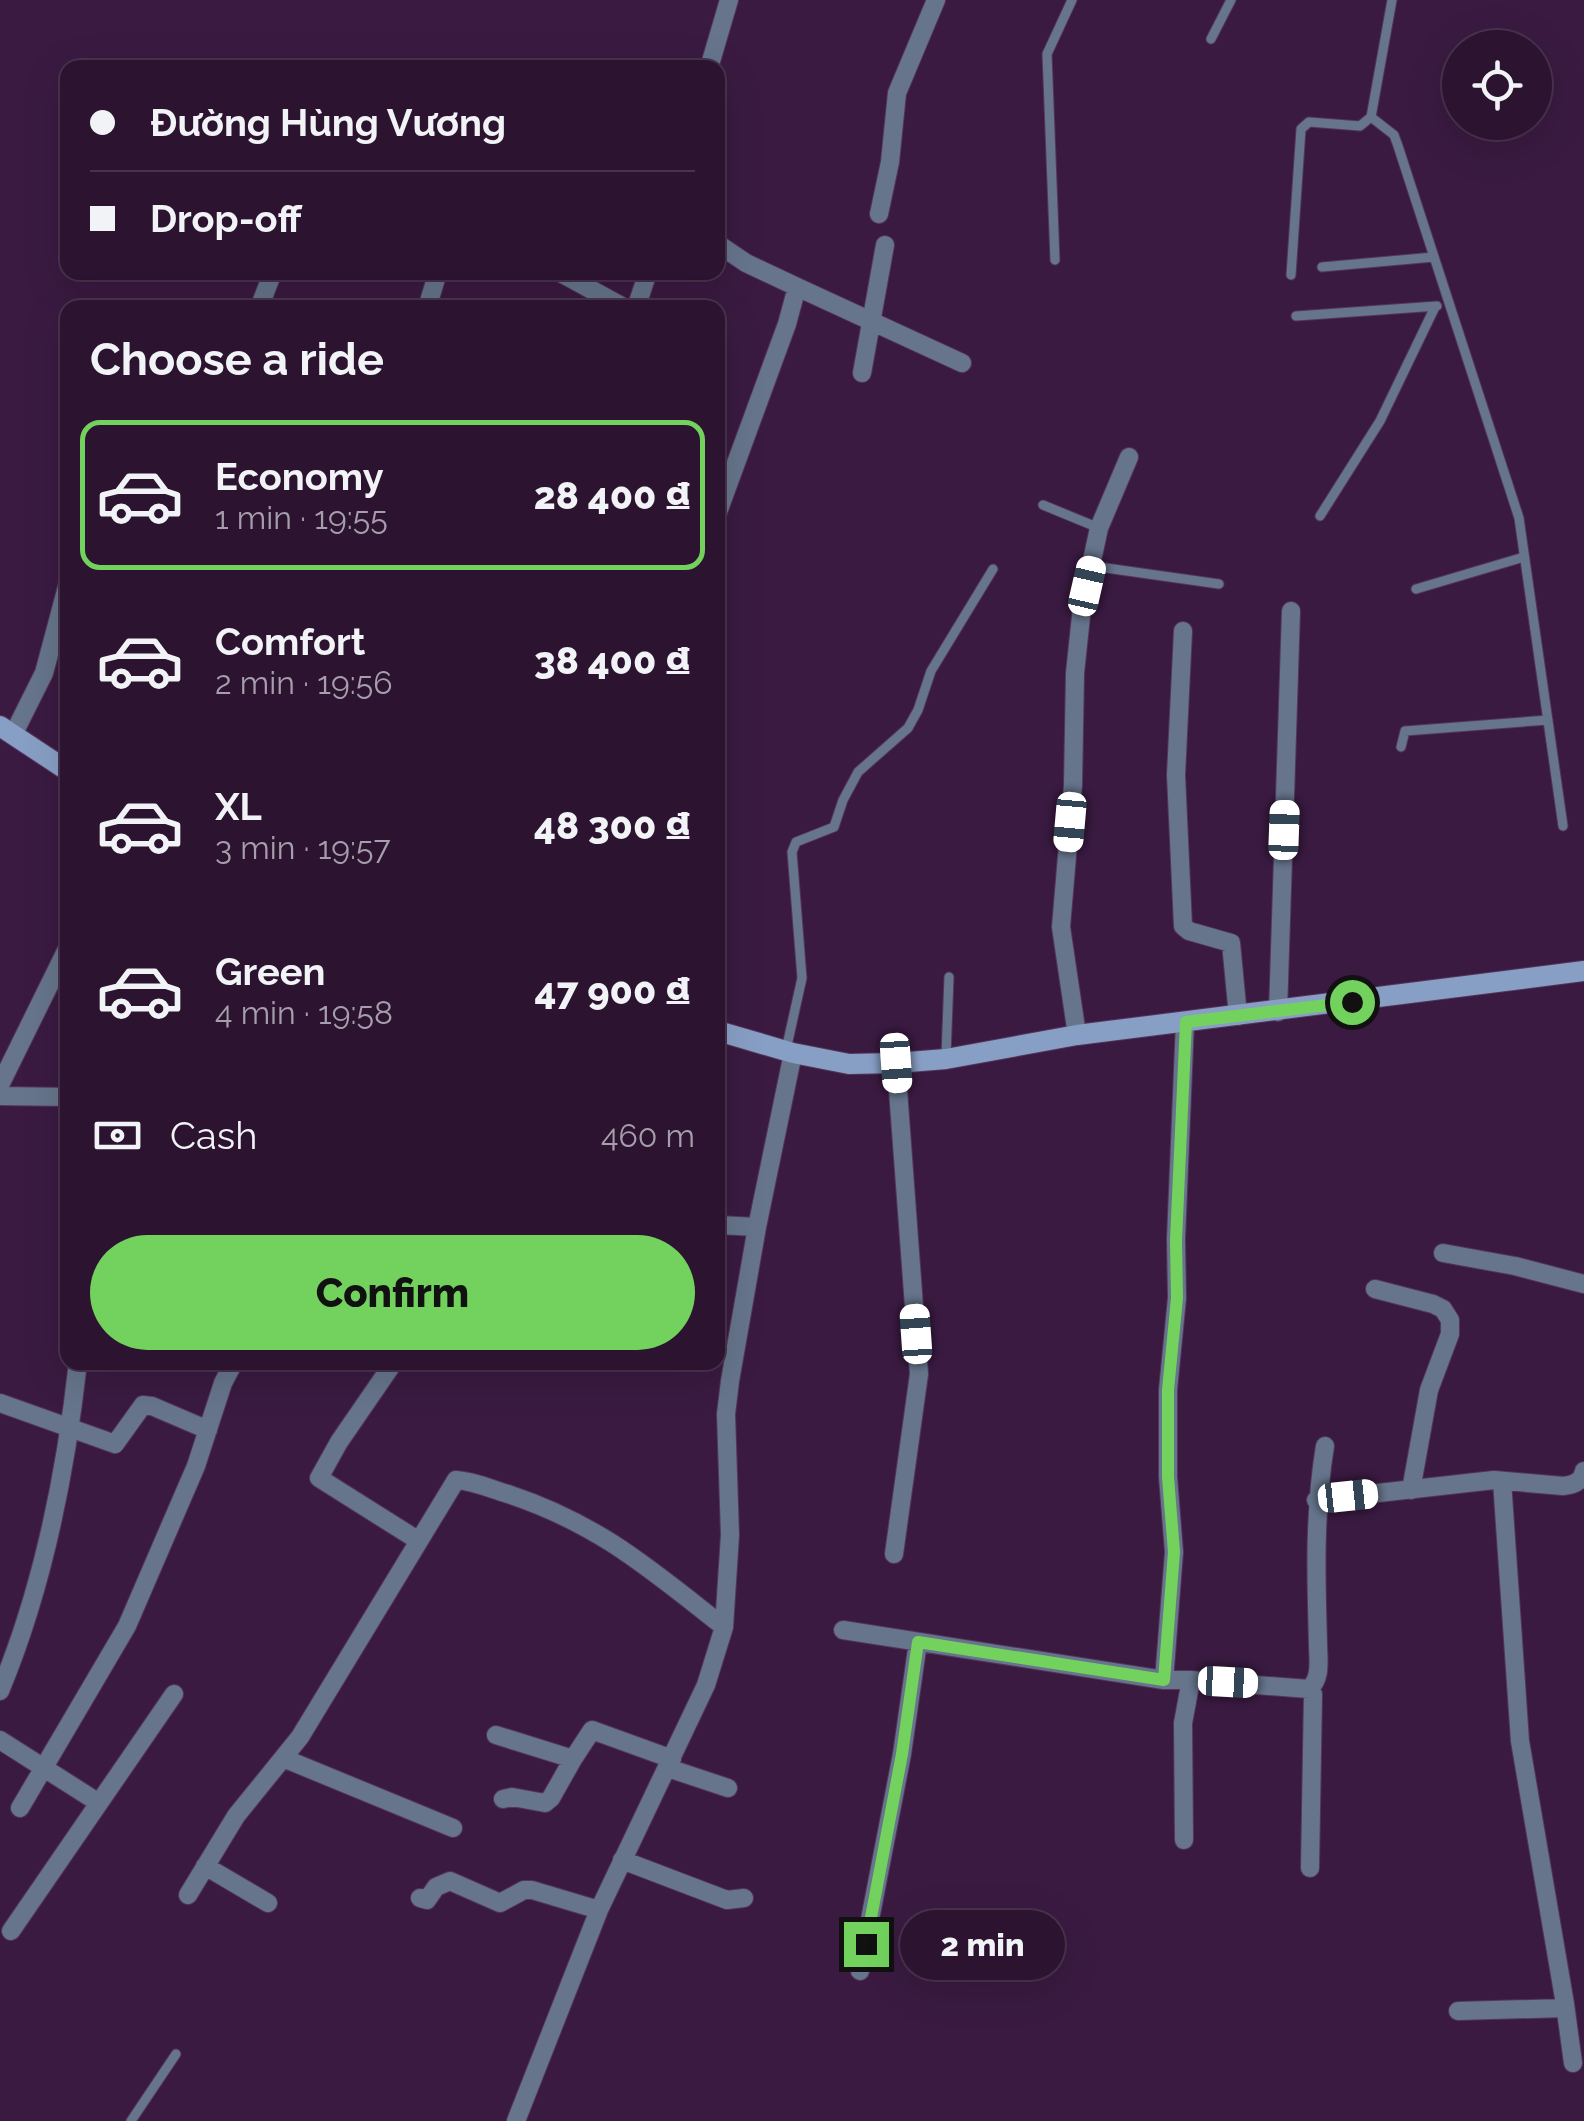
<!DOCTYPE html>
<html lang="en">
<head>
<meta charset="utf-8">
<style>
	:root { --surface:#2c1431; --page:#38213d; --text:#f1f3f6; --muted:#a69eab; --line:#48334d; --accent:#72d25d }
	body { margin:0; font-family:Raleway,sans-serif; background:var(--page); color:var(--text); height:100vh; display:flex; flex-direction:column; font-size:38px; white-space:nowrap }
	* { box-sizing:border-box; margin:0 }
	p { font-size:32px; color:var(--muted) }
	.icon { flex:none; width:55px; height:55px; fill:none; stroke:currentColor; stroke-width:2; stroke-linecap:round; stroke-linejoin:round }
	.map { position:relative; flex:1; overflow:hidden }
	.sheet { position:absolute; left:60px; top:300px; width:665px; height:1070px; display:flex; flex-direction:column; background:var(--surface); border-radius:20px; box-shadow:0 10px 40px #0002,0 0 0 2px var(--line) }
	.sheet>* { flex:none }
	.top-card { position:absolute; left:60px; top:60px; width:665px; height:220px; border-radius:20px; box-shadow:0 10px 40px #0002,0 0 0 2px var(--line); display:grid; align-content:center; height:220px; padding:0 30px; background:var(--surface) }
	.buttons { position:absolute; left:1442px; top:30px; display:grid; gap:20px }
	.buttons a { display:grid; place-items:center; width:110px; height:110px; border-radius:50%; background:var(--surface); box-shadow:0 10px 40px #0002,0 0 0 2px var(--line); font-size:50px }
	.end { position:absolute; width:45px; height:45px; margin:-22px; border:12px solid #72d25d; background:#111; box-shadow:0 0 0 5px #111 }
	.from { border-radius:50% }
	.bubble { position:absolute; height:70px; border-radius:35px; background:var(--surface); box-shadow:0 10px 40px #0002,0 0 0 2px var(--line); font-size:32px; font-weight:800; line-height:70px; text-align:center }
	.car { position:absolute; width:30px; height:60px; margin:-30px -15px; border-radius:12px; box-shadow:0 0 8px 2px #0007; background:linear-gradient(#fff 24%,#345 0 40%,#fff 0 76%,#345 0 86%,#fff 0) }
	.top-card b { display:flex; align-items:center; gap:35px; height:95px; font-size:38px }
	.top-card b+b { border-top:2px solid var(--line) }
	.top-card i { width:25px; height:25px; background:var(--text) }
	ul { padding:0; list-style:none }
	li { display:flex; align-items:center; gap:30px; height:150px; margin:0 20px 15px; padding:0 10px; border:5px solid transparent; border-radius:20px }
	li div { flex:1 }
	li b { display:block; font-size:38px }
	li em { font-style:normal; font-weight:800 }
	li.on { border-color:var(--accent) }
	li>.icon { width:90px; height:90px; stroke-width:1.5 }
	h2 { padding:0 30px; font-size:45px; line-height:120px }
	.pay { display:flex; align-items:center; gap:25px; height:110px; padding:0 30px; font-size:38px }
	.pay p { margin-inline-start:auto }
	.button { display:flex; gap:20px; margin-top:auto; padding:20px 30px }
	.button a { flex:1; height:115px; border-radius:60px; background:var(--accent); color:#111; font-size:40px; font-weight:800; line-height:115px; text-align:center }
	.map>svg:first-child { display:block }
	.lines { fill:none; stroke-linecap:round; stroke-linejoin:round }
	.lane-casing { stroke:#54365b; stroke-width:11 }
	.street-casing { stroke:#54365b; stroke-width:20 }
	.secondary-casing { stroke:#54365b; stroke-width:22 }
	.lane { stroke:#66758c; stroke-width:9 }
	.street { stroke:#66758c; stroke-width:18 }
	.secondary { stroke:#889fc5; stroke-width:20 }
	.route { stroke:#72d25d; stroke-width:12 }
</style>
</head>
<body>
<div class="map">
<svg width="1584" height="2121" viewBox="0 0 1584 2121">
	<rect width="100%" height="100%" fill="#3a1a41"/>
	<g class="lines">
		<g class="lane-casing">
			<path id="lane" d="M 1211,39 L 1231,0
				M 1371,117 L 1394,135 L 1398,146 L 1519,518 L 1563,826
				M 1055,260 L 1047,54 L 1072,0
				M 1322,267 L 1434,257
				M 1291,275 L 1301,129 L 1309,122 L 1360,126 L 1371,117 L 1392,0
				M 1296,316 L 1437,306
				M 1043,505 L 1099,528
				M 1320,516 L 1380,421 L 1435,307
				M 1092,566 L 1219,584
				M 1416,589 L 1524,557
				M 1401,747 L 1405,731 L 1548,720
				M 786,1050 L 802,978 L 792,852 L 796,842 L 834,827 L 843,800 L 858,772 L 908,728 L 918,710 L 931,671 L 993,569
				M 946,1056 L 949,977
				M 131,2121 L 176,2054"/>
		</g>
		<g class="street-casing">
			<path id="street" d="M 709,68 L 729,0
				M 879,214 L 890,162 L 897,93 L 936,0
				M 718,244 L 746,263 L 797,287 L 787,324 L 718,512
				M 559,272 L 625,308
				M 797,287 L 962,363
				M 259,308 L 273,272
				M 427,308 L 438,272
				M 636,308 L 648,272
				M 862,373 L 885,245
				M 1183,631 L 1176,775 L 1183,926 L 1189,931 L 1231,943 L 1238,1016
				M 13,735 L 44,673 L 68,583
				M 1278,1012 L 1291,611
				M 1077,1035 L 1061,927 L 1073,785 L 1075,673 L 1082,607 L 1099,528 L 1129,457
				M 0,1085 L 68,947
				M 0,1096 L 68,1097
				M 718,1225 L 757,1227
				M 1443,1253 L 1515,1266 L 1584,1284
				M 1375,1289 L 1433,1304 L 1443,1309 L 1450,1320 L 1450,1334 L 1429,1390 L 1411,1490
				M 394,1362 L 339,1442 L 319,1478 L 419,1541
				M 0,1403 L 115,1444 L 143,1405 L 152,1406 L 208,1430
				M 1502,1481 L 1520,1741 L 1565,2004 L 1573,2063
				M 1316,1500 L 1494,1480 L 1563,1486 C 1573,1485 1582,1482 1584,1471
				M 894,1554 L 919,1374 L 896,1063
				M 843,1630 L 1164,1680
				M 1191,1680 L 1309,1689
				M 0,1691 C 42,1590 66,1471 78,1362
				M 496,1735 L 573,1759 L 592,1730 L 672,1759
				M 0,1740 L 99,1803
				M 283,1758 L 453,1828
				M 668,1768 L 728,1788
				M 503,1799 L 512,1797 L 545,1803 L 551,1798 L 573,1759
				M 20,1808 L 127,1626 L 196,1466 L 223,1383 L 234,1362
				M 1184,1840 L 1183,1723 L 1191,1680 L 1164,1680 L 1174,1552 L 1168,1477 L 1168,1390 L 1177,1298 L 1176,1239 L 1185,1022
				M 622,1860 L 727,1900 L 744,1898
				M 205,1866 L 268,1903
				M 1310,1868 L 1313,1694 L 1309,1689 C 1322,1678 1318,1660 1318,1644 C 1316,1577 1314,1513 1325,1446
				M 188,1895 L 236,1816 L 300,1737 L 456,1480 C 474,1481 491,1489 508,1494 C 599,1524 650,1569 724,1627
				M 420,1898 L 427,1900 L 436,1887 L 450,1881 L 500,1903 L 524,1890 L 532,1890 L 599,1910
				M 11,1931 L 174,1694
				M 860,1971 L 902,1754 L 918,1642
				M 1458,2011 L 1564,2008
				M 516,2121 L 599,1910 L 706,1685 L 724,1627 L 730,1535 L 726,1414 L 730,1381 L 757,1227 L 793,1053"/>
		</g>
		<g class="secondary-casing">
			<path id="secondary" d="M 0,726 L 68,771
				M 718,1031 L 793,1053 L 849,1064 L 896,1063 L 946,1059 L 1077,1035 L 1584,971"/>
		</g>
		<use href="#lane" class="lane"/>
		<use href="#street" class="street"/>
		<use href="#secondary" class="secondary"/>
	</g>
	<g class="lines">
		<path class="route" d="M 866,1944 L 902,1754 L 918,1642 L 1164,1680 L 1174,1552 L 1168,1477 L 1168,1390 L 1177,1298 L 1176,1240 L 1186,1022 L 1352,1002"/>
	</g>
</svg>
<div class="buttons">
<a><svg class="icon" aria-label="locate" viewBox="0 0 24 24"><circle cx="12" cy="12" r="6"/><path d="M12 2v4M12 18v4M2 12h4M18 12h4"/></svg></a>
</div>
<i class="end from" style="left:1352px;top:1002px"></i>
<i class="end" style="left:866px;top:1944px"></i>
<div class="bubble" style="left:900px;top:1910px;width:165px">2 min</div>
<i class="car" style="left:1087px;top:586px;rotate:13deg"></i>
<i class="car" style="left:1070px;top:822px;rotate:185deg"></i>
<i class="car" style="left:1284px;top:830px;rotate:2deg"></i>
<i class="car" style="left:896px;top:1063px;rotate:176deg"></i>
<i class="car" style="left:916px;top:1334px;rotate:356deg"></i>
<i class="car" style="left:1348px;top:1496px;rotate:84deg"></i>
<i class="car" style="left:1228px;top:1682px;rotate:93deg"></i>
<div class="top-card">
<b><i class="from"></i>Đường Hùng Vương</b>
<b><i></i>Drop-off</b>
</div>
<section class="sheet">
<h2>Choose a ride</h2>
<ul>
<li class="on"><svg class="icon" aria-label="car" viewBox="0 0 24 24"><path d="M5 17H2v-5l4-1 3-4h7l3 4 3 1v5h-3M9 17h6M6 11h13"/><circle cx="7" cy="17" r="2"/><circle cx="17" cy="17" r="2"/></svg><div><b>Economy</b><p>1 min · 19:55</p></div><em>28 400 ₫</em></li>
<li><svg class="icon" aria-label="car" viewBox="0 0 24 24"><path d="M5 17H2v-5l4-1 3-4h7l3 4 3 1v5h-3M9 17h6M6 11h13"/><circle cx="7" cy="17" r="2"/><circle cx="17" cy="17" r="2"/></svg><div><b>Comfort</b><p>2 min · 19:56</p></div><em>38 400 ₫</em></li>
<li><svg class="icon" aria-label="car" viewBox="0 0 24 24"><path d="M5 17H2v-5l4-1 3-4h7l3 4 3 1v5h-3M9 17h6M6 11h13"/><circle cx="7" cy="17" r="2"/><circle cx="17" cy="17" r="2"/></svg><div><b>XL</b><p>3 min · 19:57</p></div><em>48 300 ₫</em></li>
<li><svg class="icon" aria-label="car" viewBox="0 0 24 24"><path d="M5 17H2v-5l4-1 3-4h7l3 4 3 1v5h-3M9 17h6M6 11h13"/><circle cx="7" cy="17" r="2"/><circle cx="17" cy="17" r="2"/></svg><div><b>Green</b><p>4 min · 19:58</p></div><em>47 900 ₫</em></li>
</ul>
<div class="pay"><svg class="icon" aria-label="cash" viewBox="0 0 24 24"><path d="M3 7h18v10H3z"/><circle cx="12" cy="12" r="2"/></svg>Cash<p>460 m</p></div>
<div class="button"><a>Confirm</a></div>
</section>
</div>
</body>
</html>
